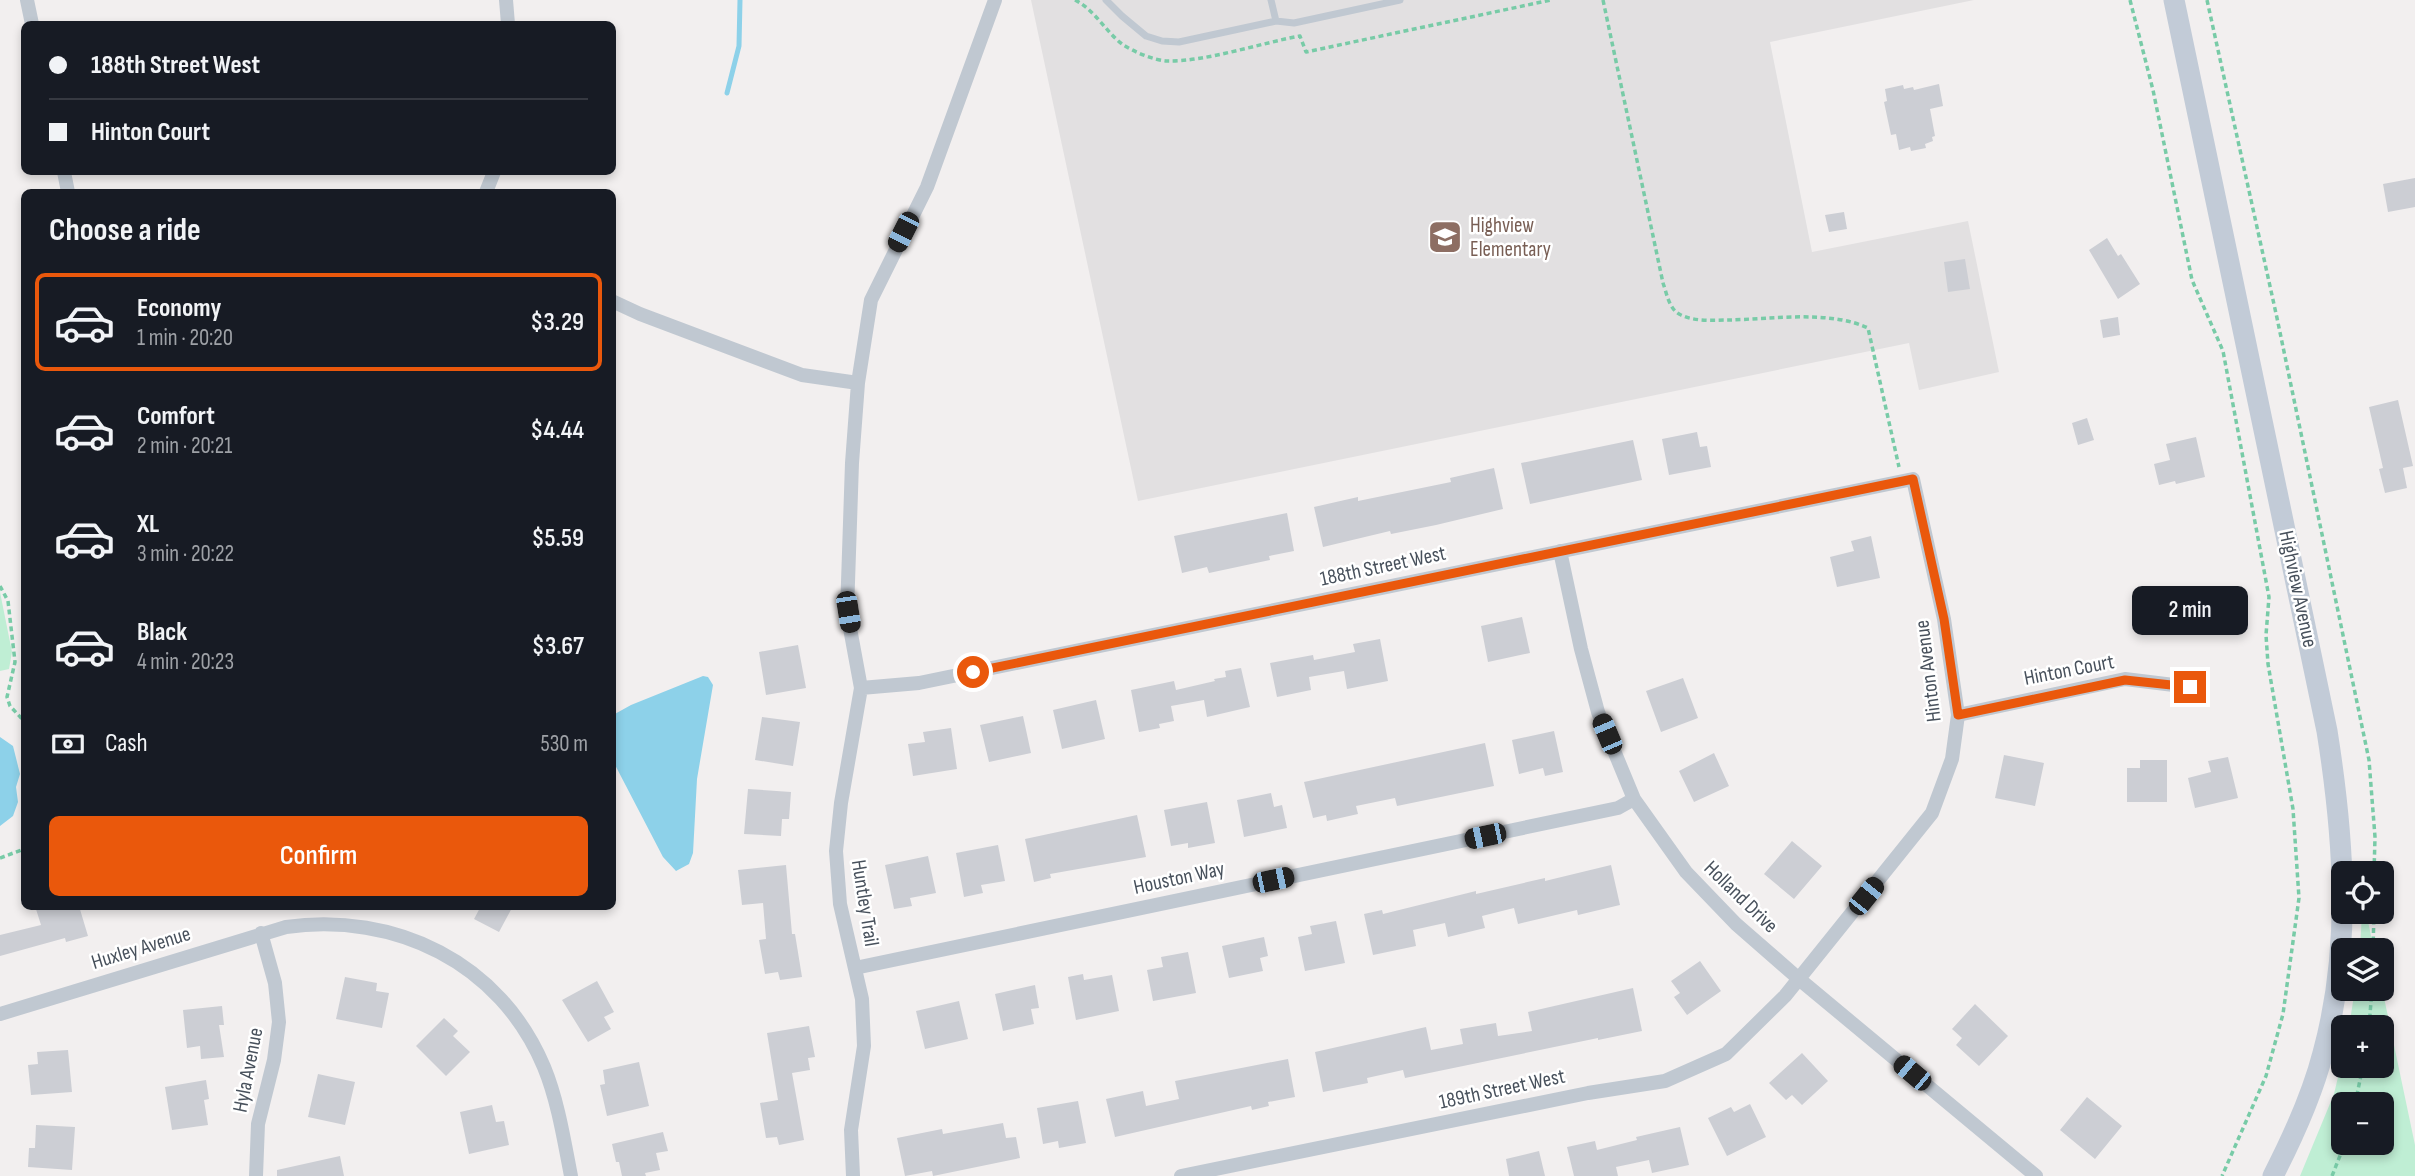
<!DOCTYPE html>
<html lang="en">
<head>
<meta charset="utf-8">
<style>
	:root { --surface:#171b24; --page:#242831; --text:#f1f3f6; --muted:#9ea1a6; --line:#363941; --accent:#ea580c }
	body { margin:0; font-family:"Sofia Sans Condensed",sans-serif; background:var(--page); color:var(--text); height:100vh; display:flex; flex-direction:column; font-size:26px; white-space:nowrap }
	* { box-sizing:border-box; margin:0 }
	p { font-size:23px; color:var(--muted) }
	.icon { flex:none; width:38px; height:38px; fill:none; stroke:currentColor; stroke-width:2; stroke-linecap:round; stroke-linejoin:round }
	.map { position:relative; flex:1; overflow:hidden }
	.drawer { position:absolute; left:21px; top:189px; width:595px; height:721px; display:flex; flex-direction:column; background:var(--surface); border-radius:10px; box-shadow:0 4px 10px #0003 }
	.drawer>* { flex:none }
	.banner { position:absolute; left:21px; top:21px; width:595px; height:154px; border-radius:10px; box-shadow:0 4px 10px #0003; display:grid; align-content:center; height:154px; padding:0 28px; background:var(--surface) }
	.tools { position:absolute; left:2331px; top:861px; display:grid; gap:14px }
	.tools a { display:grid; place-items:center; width:63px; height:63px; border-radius:10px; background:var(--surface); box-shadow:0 4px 10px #0003; font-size:35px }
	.end { position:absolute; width:32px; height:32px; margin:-16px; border:9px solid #ea580c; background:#fff; box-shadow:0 0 0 4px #fff }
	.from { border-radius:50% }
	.bubble { position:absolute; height:49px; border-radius:10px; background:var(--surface); box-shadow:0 4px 10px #0003; font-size:23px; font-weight:600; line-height:49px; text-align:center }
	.car { position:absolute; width:21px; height:42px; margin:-21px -10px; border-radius:9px; box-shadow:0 0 5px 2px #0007; background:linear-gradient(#222 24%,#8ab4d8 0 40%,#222 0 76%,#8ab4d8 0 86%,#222 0) }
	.banner b { display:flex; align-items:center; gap:24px; height:66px; font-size:26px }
	.banner b+b { border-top:2px solid var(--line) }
	.banner i { width:18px; height:18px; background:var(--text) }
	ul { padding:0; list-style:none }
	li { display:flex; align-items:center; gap:21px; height:98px; margin:0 14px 10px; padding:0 14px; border:4px solid transparent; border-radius:10px }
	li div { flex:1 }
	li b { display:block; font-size:26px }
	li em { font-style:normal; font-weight:600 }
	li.on { border-color:var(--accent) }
	li>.icon { width:63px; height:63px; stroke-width:1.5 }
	h2 { padding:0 28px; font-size:32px; line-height:84px }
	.pay { display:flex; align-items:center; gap:18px; height:77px; padding:0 28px; font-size:26px }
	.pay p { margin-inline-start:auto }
	.cta { display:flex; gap:14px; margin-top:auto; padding:14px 28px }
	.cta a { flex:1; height:80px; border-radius:10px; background:var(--accent); color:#fff; font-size:28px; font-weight:600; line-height:80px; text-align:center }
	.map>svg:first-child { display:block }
	.education { fill:#e2e0e1 }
	.green { fill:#bfeed4; fill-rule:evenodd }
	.water { fill:#8dd1e9 }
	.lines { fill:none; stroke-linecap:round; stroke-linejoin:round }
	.stream { stroke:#8dd1e9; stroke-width:5 }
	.building { fill:#ccced4 }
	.path { stroke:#78cba7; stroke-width:3.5; stroke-dasharray:5 3.5; stroke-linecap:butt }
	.lane { stroke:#c0c8d1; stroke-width:7 }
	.street { stroke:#c0c8d1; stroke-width:14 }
	.secondary { stroke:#c2cbd7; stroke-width:21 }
	.route { stroke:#ea580c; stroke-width:9 }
	.labels { text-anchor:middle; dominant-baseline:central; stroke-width:5; stroke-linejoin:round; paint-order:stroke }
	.education-label { font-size:21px; fill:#785e54; stroke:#fff; text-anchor:start }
	.street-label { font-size:21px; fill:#48515c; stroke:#fff }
</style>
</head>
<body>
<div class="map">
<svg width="2415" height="1176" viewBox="0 0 2415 1176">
	<rect width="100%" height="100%" fill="#f2efef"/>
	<path class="education" d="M 1031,0 L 1974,0 L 1770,42 L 1812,252 L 1968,221 L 1999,372 L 1919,390 L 1909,343 L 1138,501 Z"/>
	<path class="green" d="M 0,592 L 12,652 L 9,669 L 0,671 Z
		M 2362,912 L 2366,912 L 2374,950 L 2360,950 Z
		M 2382,988 L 2415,1145 L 2415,1176 L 2300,1176 L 2334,1094 L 2343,1056 L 2343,1066 L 2382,1066 L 2382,1027 L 2349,1027 L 2355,989 ZM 2343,1104 L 2382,1104 L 2382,1143 L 2343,1143 Z"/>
	<path class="water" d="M 703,676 L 708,677 L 713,685 L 697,779 L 693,853 L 689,864 L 676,871 L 663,857 L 613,761 L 613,715 L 631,705 Z
		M 0,737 L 13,746 L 20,774 L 16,787 L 18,802 L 13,816 L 0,826 Z"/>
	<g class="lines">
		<path class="stream" d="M 727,93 L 739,46 L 740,0"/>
	</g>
	<path class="building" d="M 1939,84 L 1943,106 L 1930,109 L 1935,136 L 1932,137 L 1933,141 L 1925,144 L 1926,148 L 1911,151 L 1910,147 L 1899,150 L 1896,134 L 1891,135 L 1884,102 L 1887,101 L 1885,89 L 1903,85 L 1904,89 L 1913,87 L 1914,90 Z
		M 2415,178 L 2415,207 L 2388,212 L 2383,184 Z
		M 1844,212 L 1847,229 L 1829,232 L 1825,215 Z
		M 2107,238 L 2118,256 L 2121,254 L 2140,284 L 2118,299 L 2089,250 Z
		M 1965,259 L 1970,289 L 1948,292 L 1944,262 Z
		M 2118,317 L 2120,335 L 2103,338 L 2100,320 Z
		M 2398,400 L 2413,466 L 2403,468 L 2407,488 L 2385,493 L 2379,469 L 2383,468 L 2369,407 Z
		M 2087,418 L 2094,440 L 2078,445 L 2072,423 Z
		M 1697,432 L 1700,447 L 1707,446 L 1711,467 L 1669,475 L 1662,439 Z
		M 2196,437 L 2205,477 L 2176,484 L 2175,481 L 2159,485 L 2154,464 L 2170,460 L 2166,444 Z
		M 1633,440 L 1642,480 L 1530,504 L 1521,463 Z
		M 1494,468 L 1503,509 L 1436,525 L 1391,534 L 1390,531 L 1323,547 L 1314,507 L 1358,497 L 1358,501 L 1451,482 L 1450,478 Z
		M 1287,513 L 1294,551 L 1269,556 L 1270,560 L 1209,573 L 1207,567 L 1182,573 L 1174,536 Z
		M 1871,536 L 1880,578 L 1837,587 L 1830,557 L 1854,551 L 1851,541 Z
		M 1522,617 L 1530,653 L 1488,662 L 1481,626 Z
		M 1380,639 L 1388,681 L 1347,689 L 1344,671 L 1309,677 L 1311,690 L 1277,697 L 1270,663 L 1313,655 L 1314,660 L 1355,652 L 1353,644 Z
		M 798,645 L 806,688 L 766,695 L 759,652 Z
		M 1241,668 L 1250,707 L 1207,717 L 1204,700 L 1171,706 L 1174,721 L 1159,724 L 1160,728 L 1139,732 L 1131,690 L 1174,681 L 1176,690 L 1215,681 L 1214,679 L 1226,677 L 1225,671 Z
		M 1683,678 L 1698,718 L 1661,732 L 1646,691 Z
		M 1096,700 L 1105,739 L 1062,749 L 1053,710 Z
		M 1023,716 L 1031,753 L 989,762 L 980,725 Z
		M 762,717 L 800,722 L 793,766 L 755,760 Z
		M 951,728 L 957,769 L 913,776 L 908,744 L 925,742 L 923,732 Z
		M 1554,731 L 1563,772 L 1545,776 L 1543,768 L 1519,774 L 1512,740 Z
		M 1485,743 L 1494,786 L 1397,806 L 1395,798 L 1356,806 L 1358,814 L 1327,821 L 1326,815 L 1313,818 L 1304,782 Z
		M 1714,753 L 1729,786 L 1694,802 L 1679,771 Z
		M 2004,755 L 2044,763 L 2035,806 L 1995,798 Z
		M 2228,757 L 2238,798 L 2195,808 L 2188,778 L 2211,772 L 2208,761 Z
		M 2140,760 L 2167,760 L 2167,802 L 2127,802 L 2127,768 L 2140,768 Z
		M 748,789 L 791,792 L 789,819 L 782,819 L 781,836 L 744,834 Z
		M 1271,793 L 1274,807 L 1282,805 L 1287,828 L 1244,837 L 1237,800 Z
		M 1207,802 L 1215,843 L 1188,848 L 1188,843 L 1171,846 L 1164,810 Z
		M 1137,815 L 1146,857 L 1050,874 L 1051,878 L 1034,882 L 1025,839 Z
		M 1792,841 L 1822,866 L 1794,899 L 1764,874 Z
		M 998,845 L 1005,881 L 981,885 L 983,893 L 964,897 L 956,853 Z
		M 928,856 L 936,893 L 910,898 L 912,906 L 894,909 L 885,865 Z
		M 786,865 L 792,934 L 795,934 L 802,977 L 780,980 L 778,972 L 765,974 L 759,940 L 766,939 L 763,903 L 742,905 L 738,870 Z
		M 1611,865 L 1620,905 L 1578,915 L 1577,910 L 1518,924 L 1514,908 L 1482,916 L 1485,928 L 1448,937 L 1445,923 L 1413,930 L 1416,946 L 1373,955 L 1364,914 L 1382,910 L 1383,914 L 1476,891 L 1476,894 L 1545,878 L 1545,881 Z
		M 35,906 L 79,906 L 88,936 L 66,942 L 65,938 L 0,956 L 0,935 L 41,925 Z
		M 481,906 L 513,906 L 499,932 L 474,919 Z
		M 1336,921 L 1345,963 L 1305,971 L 1298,937 L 1312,934 L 1310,926 Z
		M 1264,937 L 1268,956 L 1260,958 L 1263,971 L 1229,978 L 1222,946 Z
		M 1188,952 L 1196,993 L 1153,1001 L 1147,970 L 1163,967 L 1161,957 Z
		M 1700,961 L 1721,991 L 1687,1015 L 1674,997 L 1680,993 L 1671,981 Z
		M 1083,974 L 1084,980 L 1112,975 L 1119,1011 L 1076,1020 L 1068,977 Z
		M 345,977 L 377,983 L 376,991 L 389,993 L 382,1028 L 336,1019 Z
		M 597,981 L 614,1012 L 604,1017 L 611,1029 L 588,1042 L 562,1000 Z
		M 1035,985 L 1039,1008 L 1031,1009 L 1034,1024 L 1003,1031 L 995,994 Z
		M 1633,988 L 1642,1031 L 1598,1040 L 1598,1038 L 1405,1078 L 1403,1070 L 1367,1078 L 1368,1083 L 1323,1092 L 1315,1052 L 1426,1027 L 1431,1050 L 1463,1044 L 1460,1029 L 1496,1023 L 1498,1036 L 1532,1031 L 1528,1012 Z
		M 959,1001 L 968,1039 L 925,1049 L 916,1011 Z
		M 1975,1004 L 2008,1036 L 1979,1066 L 1956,1045 L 1962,1038 L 1952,1029 Z
		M 222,1006 L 224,1025 L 219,1025 L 224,1057 L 201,1059 L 200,1046 L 187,1048 L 183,1010 Z
		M 444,1018 L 458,1031 L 453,1036 L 470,1052 L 446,1076 L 416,1046 Z
		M 809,1026 L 815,1057 L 808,1058 L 810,1070 L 792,1073 L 804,1140 L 779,1145 L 777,1137 L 766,1138 L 760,1103 L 778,1100 L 767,1033 Z
		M 68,1050 L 72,1092 L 31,1095 L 28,1065 L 38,1064 L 37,1052 Z
		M 1802,1053 L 1828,1081 L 1802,1105 L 1792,1095 L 1786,1100 L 1769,1083 Z
		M 1288,1059 L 1295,1097 L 1268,1102 L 1269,1106 L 1252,1110 L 1251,1106 L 1115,1137 L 1106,1099 L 1143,1091 L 1146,1106 L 1179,1099 L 1175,1081 Z
		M 639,1062 L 649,1106 L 607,1116 L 600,1085 L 605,1084 L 603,1070 Z
		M 318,1074 L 355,1082 L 345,1125 L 308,1117 Z
		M 206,1080 L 209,1099 L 204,1100 L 208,1125 L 172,1130 L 165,1087 Z
		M 2087,1097 L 2122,1126 L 2095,1159 L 2060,1130 Z
		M 1078,1101 L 1086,1143 L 1059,1148 L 1058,1141 L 1043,1144 L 1037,1108 Z
		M 1750,1104 L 1766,1137 L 1727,1156 L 1708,1118 L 1731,1107 L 1734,1112 Z
		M 492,1105 L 496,1122 L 504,1121 L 509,1145 L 469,1154 L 460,1112 Z
		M 1003,1123 L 1006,1138 L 1016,1137 L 1020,1158 L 933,1176 L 932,1171 L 905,1176 L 897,1138 L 942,1129 L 943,1134 Z
		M 36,1125 L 75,1127 L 72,1170 L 28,1167 L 29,1148 L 35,1148 Z
		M 1680,1127 L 1689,1165 L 1652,1173 L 1649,1160 L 1616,1167 L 1618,1176 L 1574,1176 L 1567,1147 L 1595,1141 L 1597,1150 L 1637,1140 L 1636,1137 Z
		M 663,1132 L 668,1151 L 656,1153 L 660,1170 L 645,1173 L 646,1176 L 622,1176 L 619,1162 L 616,1162 L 612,1144 Z
		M 1539,1151 L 1545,1176 L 1509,1176 L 1506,1159 Z
		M 340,1156 L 344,1176 L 277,1176 L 277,1170 Z"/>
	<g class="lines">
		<path class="path" d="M 1075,0 C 1095,10 1105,31 1122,44 C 1134,52 1153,60 1167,61 C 1205,62 1261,43 1300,36 L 1306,52 L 1551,0
			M 1603,0 L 1663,283 C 1667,294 1669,310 1681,315 C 1695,322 1714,320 1729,320 C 1771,319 1830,310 1868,328 L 1899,467
			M 2130,0 L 2153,90 L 2192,280 L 2223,351 L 2269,597 L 2266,635 L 2268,664 L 2293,809 L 2299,898 L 2283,1014 L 2266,1076 L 2222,1176
			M 2207,0 L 2277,318 L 2369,760 L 2375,837 L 2374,873
			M 0,586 L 8,601 L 15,662 L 7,697 L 10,706 L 24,721
			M 0,858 L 24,849
			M 2373,950 L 2374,912
			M 2369,1027 L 2372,989
			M 2355,1104 L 2363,1066
			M 2332,1176 L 2345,1143"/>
		<path class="lane" d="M 1106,0 L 1122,16 L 1146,36 L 1162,41 L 1179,42 L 1276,21 L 1294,23 L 1400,0
			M 1271,0 L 1276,21"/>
		<path class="street" d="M 27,0 L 32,24
			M 506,0 L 508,24
			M 64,172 L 68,192
			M 486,192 L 494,172
			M 612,301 L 640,314 L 802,375 L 858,383
			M 1560,551 L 1581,649 L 1598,712 L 1634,799 L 1686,872 L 1736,924 L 1799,979 L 2036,1176
			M 861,688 L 919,683 L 1913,479 L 1944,619 L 1958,715 L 1952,759 L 1932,813 L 1785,996 L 1726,1054 L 1665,1081 L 1588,1093 L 1181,1176
			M 1958,715 L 2125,679 L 2190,687
			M 855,968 L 1618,808 L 1634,799
			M 0,1014 L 286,927 C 395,912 500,962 544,1067 C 558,1101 564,1140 571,1176
			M 256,1176 L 258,1124 L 274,1060 L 279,1022 L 275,983 L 261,933
			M 853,1176 L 851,1130 L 864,1046 L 862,999 L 840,904 L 836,851 L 841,803 L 861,688 L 847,612 L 852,463 L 858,383 L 871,300 L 927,187 L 995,0"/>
		<path class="secondary" d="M 2174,0 L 2327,731 C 2344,838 2352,947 2323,1053 C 2312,1096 2293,1137 2273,1176"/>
	</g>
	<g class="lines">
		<path class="route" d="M 973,672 L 1913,479 L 1944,619 L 1958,715 L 2125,680 L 2190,687"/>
	</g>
	<defs>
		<g id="school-square" transform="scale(1.75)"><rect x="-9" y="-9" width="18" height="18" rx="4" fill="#8d6e63" stroke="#fff"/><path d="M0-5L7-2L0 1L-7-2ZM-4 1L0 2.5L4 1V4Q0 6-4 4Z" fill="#fff"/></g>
	</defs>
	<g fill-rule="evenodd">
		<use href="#school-square" x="1445" y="237"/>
	</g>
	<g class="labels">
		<g class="education-label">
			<text x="1470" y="225">Highview<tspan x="1470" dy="24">Elementary</tspan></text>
		</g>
		<g class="street-label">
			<text transform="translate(1383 566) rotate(-12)">188th Street West</text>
			<text transform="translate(2298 589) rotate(78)">Highview Avenue</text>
			<text transform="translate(2069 670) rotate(-11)">Hinton Court</text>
			<text transform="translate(1928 671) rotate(-97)">Hinton Avenue</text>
			<text transform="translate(1179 878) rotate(-12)">Houston Way</text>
			<text transform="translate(1741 897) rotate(44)">Holland Drive</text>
			<text transform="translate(865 903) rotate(81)">Huntley Trail</text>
			<text transform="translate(141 948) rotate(-17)">Huxley Avenue</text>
			<text transform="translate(248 1070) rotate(-79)">Hyla Avenue</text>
			<text transform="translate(1502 1089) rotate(-12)">189th Street West</text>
		</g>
	</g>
</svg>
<div class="tools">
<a><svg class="icon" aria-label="locate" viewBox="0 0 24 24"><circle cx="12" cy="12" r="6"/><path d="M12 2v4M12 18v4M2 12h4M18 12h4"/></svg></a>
<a><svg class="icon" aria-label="layers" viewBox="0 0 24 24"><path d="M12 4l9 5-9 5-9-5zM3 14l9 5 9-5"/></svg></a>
<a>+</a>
<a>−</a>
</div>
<i class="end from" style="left:973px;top:672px"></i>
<i class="end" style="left:2190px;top:687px"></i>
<div class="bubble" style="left:2132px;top:586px;width:116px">2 min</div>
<i class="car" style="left:903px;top:232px;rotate:207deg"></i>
<i class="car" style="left:848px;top:612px;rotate:171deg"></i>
<i class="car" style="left:1607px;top:734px;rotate:337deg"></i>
<i class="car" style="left:1485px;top:836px;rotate:258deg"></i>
<i class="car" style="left:1273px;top:880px;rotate:78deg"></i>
<i class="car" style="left:1866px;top:896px;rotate:39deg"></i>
<i class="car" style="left:1912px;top:1073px;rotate:310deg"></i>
<div class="banner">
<b><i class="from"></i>188th Street West</b>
<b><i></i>Hinton Court</b>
</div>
<section class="drawer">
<h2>Choose a ride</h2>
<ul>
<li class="on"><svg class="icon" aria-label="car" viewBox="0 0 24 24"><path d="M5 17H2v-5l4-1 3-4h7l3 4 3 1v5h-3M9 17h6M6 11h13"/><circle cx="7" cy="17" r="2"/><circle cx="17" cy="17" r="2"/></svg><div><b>Economy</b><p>1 min · 20:20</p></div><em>$3.29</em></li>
<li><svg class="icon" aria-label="car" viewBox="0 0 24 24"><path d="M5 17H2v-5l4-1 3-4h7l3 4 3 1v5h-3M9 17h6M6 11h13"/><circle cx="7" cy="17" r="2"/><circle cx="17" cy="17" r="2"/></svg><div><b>Comfort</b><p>2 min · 20:21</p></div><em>$4.44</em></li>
<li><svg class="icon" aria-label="car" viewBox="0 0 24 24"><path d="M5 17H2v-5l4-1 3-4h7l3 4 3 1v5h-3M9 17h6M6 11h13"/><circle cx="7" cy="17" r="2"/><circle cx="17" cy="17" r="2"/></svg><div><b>XL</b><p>3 min · 20:22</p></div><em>$5.59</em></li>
<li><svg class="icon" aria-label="car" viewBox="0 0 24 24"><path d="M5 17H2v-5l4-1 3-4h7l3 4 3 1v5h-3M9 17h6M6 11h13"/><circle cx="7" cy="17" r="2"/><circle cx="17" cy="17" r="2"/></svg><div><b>Black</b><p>4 min · 20:23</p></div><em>$3.67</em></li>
</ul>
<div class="pay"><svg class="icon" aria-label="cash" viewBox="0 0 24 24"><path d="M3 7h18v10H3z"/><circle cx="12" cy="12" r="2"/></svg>Cash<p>530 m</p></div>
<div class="cta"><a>Confirm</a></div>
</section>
</div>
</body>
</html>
